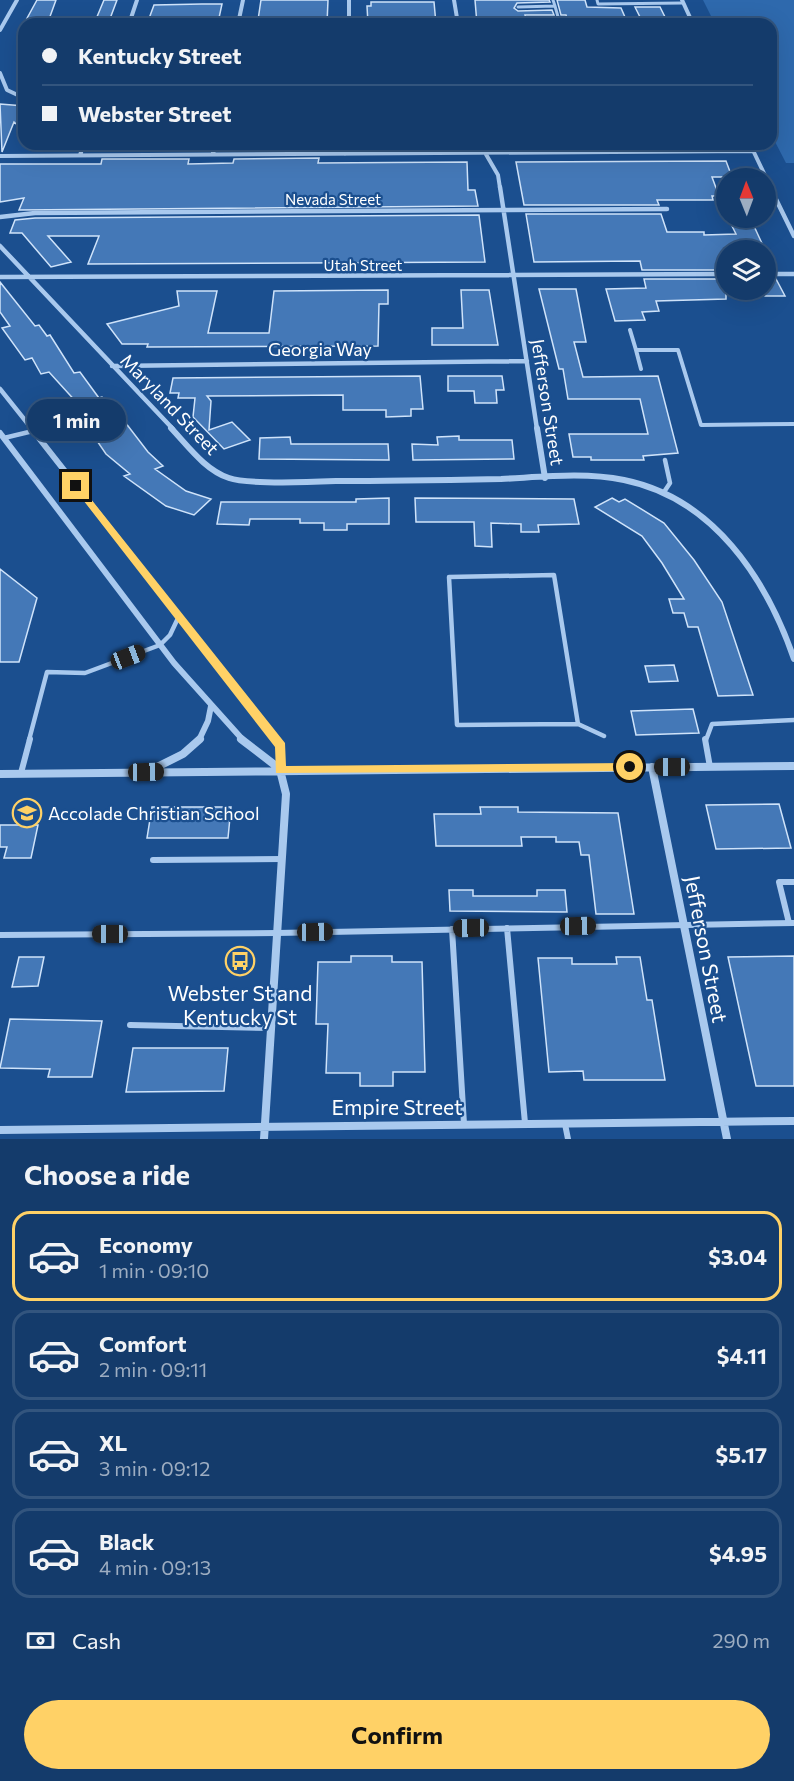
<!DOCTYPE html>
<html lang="en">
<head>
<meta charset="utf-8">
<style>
	:root { --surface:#143b6b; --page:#1d4271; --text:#f1f3f6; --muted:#9dadc1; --line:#33557e; --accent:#ffd166 }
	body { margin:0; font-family:Commissioner,sans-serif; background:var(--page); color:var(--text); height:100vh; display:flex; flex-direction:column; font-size:22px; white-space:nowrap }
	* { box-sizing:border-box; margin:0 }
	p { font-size:20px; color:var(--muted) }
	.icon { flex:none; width:33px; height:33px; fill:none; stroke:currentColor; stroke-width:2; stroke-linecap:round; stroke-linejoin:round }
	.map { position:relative; height:1139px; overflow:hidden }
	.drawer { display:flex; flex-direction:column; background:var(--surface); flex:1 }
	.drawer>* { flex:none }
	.banner { position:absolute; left:18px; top:18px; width:759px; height:132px; border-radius:18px; box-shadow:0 6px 24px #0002,0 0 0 2px var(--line); display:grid; align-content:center; height:132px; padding:0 24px; background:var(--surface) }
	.needle { width:39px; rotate:359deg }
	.tools { position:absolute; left:716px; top:168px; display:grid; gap:12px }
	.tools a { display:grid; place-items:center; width:60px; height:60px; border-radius:50%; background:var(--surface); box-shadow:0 6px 24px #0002,0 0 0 2px var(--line); font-size:30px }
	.end { position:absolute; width:27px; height:27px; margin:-14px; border:8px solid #ffd166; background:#111; box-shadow:0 0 0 3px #111 }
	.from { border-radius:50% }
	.bubble { position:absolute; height:42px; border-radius:21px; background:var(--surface); box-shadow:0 6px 24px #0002,0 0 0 2px var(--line); font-size:20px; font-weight:700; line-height:42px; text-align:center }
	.car { position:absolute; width:18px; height:36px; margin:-18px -9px; border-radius:8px; box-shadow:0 0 4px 2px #0007; background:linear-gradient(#222 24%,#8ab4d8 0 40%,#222 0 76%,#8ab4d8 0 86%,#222 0) }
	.banner b { display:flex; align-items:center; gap:21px; height:57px; font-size:22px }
	.banner b+b { border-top:2px solid var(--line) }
	.banner i { width:15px; height:15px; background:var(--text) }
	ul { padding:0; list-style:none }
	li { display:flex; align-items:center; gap:18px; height:90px; margin:0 12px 9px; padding:0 12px; border:3px solid var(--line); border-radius:18px }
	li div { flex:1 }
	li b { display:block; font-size:22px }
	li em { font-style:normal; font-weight:700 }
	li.active { border-color:var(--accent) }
	li>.icon { width:54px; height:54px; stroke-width:1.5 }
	h2 { padding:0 24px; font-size:27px; line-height:72px }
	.pay { display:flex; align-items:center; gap:15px; height:66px; padding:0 24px; font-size:22px }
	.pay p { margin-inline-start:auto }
	.primary-button { display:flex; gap:12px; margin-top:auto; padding:12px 24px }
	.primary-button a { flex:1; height:69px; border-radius:36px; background:var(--accent); color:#111; font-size:24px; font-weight:700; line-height:69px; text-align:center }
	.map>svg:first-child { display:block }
	.green { fill:#2e69ad }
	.building { fill:#4478b7; stroke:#cfe3fa; stroke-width:1.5 }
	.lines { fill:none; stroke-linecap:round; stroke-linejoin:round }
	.lane-far3 { stroke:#a9c9ee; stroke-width:3 }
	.lane-far2 { stroke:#a9c9ee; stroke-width:4 }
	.lane-far1 { stroke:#a9c9ee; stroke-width:4.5 }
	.lane { stroke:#a9c9ee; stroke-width:6 }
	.street-far3 { stroke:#a9c9ee; stroke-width:4 }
	.street-far2 { stroke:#a9c9ee; stroke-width:4.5 }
	.street-far1 { stroke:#a9c9ee; stroke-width:6 }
	.street { stroke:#a9c9ee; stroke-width:8 }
	.route { fill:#ffd166 }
	.labels { text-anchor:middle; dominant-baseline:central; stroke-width:4.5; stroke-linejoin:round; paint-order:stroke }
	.far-street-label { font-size:15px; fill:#fff; stroke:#1b4f8f }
	.street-label { font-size:18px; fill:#fff; stroke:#1b4f8f }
	.poi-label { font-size:18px; fill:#fff; stroke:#1b4f8f; text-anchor:start }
	.near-street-label { font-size:21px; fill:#fff; stroke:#1b4f8f }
	.near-poi-label { font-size:21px; fill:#fff; stroke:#1b4f8f }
</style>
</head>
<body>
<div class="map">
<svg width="794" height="1139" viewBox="0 0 794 1139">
	<rect width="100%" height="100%" fill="#1b4f8f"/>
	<path class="green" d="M 703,0 L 794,0 L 794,163 L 786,163 L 771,134 L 771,24 L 715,24 Z"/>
	<path class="building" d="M 37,0 L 56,0 L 48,22 L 25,22 Z
		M 104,0 L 117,0 L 108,24 L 94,24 Z
		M 261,0 L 328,0 L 327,24 L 305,24 L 305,20 L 258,20 Z
		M 475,0 L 549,0 L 550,2 L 517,3 L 514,8 L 518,11 L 552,10 L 554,15 L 525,15 L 527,24 L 477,24 Z
		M 557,0 L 585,0 L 587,7 L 621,8 L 628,24 L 569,24 L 566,15 L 561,15 Z
		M 371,2 L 434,2 L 436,24 L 368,24 L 367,6 L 371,6 Z
		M 202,4 L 222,4 L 219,18 L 215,18 L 213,24 L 147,24 L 154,5 Z
		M 635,7 L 660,7 L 665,17 L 640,17 Z
		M 0,104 L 24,106 L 24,131 L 14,122 L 2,152 Z
		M 107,144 L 191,144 L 190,151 L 105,151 Z
		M 236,144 L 320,144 L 319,150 L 235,150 Z
		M 319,158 L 318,163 L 467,162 L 468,190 L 475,190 L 478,206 L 19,210 L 24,198 L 0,202 L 0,164 L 101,164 L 102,159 L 189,159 L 188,164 L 233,163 L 234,159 Z
		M 726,161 L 732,177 L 712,177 L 719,196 L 712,196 L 713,200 L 657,200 L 659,205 L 524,205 L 516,162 Z
		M 526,214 L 661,214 L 667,232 L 704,232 L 704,235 L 736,234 L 731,224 L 753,224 L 765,250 L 726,250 L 726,270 L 642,270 L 640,261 L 534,262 Z
		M 479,215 L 485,262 L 88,264 L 99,236 L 48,236 L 71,262 L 51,267 L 22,233 L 10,233 L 15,220 L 35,218 Z
		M 644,279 L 726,279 L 726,299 L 656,301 L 659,311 L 642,312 L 645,320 L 615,321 L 606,289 L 646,288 Z
		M 765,279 L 776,279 L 785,296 L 765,296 Z
		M 0,282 L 35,326 L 39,325 L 47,336 L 50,335 L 74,373 L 80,372 L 99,398 L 102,397 L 115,409 L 148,452 L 163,466 L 155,469 L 186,491 L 211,499 L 194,515 L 166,506 L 124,476 L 130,474 L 106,454 L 91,432 L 86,433 L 75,419 L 88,415 L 49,372 L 41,374 L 32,358 L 25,360 L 2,328 L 10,326 L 0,312 Z
		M 539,289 L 576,289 L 586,342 L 574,342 L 583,377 L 658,376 L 678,453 L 643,456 L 644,460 L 591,460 L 591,457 L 573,457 L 569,434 L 648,434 L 640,399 L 568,399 L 563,369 L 559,369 Z
		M 388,290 L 388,304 L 379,304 L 378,346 L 147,347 L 148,344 L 122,344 L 107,324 L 179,306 L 177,291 L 217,291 L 208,333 L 269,333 L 274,291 Z
		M 461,290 L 489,290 L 498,345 L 432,345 L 432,328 L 463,328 Z
		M 420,376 L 423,409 L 411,409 L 411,416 L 386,417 L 386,410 L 343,410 L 343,395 L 207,396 L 211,401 L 209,430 L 232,422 L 250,440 L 224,449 L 193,417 L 195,398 L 178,398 L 179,393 L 170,393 L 173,378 Z
		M 448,376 L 502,376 L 504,390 L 496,390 L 497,403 L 475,403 L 474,391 L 448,391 Z
		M 459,436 L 459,440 L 512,440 L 514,459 L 413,460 L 412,444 L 438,445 L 437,437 Z
		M 290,437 L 291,444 L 388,444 L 389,460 L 259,459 L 260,438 Z
		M 389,498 L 389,524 L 347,524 L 347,530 L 324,530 L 324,523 L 300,523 L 300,519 L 250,519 L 249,525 L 217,524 L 221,502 L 356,502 L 356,499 Z
		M 415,498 L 574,499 L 579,524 L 538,525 L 539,532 L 521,532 L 521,524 L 491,523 L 492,547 L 475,546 L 474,522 L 416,522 Z
		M 612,498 L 619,502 L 625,499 L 664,523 L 694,560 L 722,602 L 753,695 L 718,696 L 698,627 L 688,627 L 684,613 L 673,613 L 669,599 L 684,599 L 662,563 L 642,536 L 595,507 Z
		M 0,569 L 37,598 L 19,662 L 0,662 Z
		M 674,665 L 678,681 L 649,682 L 645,666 Z
		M 693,709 L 699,733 L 636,735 L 631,711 Z
		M 779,804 L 791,848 L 716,849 L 706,805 Z
		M 152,807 L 231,807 L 228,838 L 147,838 Z
		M 480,807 L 518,807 L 518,812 L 618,813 L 634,914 L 596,914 L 589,855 L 581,855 L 579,842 L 556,842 L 556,837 L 521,837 L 522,846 L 436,846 L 434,814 L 481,814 Z
		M 0,825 L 38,825 L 31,858 L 4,858 L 7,847 L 0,847 Z
		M 449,890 L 473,890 L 473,896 L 537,896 L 537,890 L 565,890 L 567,912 L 450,911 Z
		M 351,956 L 392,956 L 392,962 L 422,962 L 425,1072 L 393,1072 L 393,1086 L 360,1086 L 360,1073 L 326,1073 L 328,1024 L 316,1024 L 318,962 L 351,962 Z
		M 794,956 L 794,1086 L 756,1086 L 728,957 Z
		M 19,957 L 44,957 L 38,986 L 12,987 Z
		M 616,957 L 640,957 L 647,1000 L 652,1000 L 665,1080 L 584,1080 L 583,1071 L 549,1072 L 538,958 L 572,958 L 572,964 L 617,964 Z
		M 10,1019 L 102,1021 L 92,1077 L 48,1077 L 50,1069 L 0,1068 Z
		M 133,1048 L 228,1048 L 224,1091 L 126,1092 Z"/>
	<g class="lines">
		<path class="lane-far3" d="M 597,0 L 598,4 L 683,3
			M 555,6 L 560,24
			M 518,7 L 555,6 L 553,0
			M 634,23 L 693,23"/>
		<path class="lane-far2" d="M 630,330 L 636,350 L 678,350 L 701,425 L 794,424
			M 636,350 L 641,369"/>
		<path class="lane-far1" d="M 4,438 L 33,431
			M 664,492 L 670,483 L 665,460
			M 554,575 L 578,724 L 457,725 L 449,577 Z
			M 578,724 L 604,736
			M 29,740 L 47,672 L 85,673 L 160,645 L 170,635 L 179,616
			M 706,740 L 712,724 L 794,720"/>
		<path class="lane" d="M 705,739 L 710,767
			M 21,773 L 30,739
			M 153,860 L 282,859
			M 789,923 L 779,882 L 794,882
			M 507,928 L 525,1123
			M 452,929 L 464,1124
			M 0,935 L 277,933 L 794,923
			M 130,1025 L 271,1028
			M 565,1124 L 568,1139"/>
		<path class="street-far3" d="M 349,0 L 349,24
			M 454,0 L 458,24
			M 682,0 L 693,24
			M 129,24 L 137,0
			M 238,24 L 243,0
			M 0,30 L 17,0
			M 0,73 L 7,90 L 24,98
			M 345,144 L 345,154
			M 480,144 L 498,175 L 500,188
			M 750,144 L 771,188
			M 213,154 L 215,144
			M 80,155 L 84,144
			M 0,156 L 753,151"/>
		<path class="street-far2" d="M 500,187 L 537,429
			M 770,187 L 794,236
			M 0,217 L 35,213 L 667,209
			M 0,246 L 173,429
			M 765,274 L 794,274
			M 0,277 L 726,274
			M 112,366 L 527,361
			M 0,389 L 32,429"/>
		<path class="street-far1" d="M 31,428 L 276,740
			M 171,428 C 188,446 205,470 229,478 C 248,485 314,482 338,481 C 392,481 447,480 501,479 C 542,477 584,472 624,480 C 713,498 766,578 794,659
			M 537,428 L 545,478
			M 0,433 L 174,663 L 243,740
			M 199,740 L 208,721 L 211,706"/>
		<path class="street" d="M 241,739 L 280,769
			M 652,767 L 727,1139
			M 149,771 L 183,754 L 200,739
			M 0,774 L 794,766
			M 0,1130 L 794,1121
			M 264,1139 L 286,794 L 280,770 L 281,746 L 275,739"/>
	</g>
	<path class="route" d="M 73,484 L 79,484 L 285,743 L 286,766 L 630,763 L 636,767 L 630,771 L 276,773 L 275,747 L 73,487 Z"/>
	<defs>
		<g id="school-ring" transform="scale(1.5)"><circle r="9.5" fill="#1b4f8f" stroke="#ffd166" stroke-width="1.5"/><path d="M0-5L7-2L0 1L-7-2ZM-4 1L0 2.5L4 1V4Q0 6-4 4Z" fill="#ffd166"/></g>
		<g id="bus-ring" transform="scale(1.5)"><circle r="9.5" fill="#1b4f8f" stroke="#ffd166" stroke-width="1.5"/><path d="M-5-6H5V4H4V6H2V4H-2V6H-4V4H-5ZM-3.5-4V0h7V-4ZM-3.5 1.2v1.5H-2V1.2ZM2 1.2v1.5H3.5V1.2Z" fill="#ffd166"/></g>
	</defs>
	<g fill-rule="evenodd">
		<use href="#school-ring" x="27" y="813"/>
		<use href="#bus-ring" x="240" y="961"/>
	</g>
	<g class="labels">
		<g class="far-street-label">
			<text x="333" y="199">Nevada Street</text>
			<text x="363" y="265">Utah Street</text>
		</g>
		<g class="street-label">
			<text x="320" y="349">Georgia Way</text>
			<text transform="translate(548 402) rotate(81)">Jefferson Street</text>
			<text transform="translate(170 404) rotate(46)">Maryland Street</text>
		</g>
		<g class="poi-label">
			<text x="48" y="813">Accolade Christian School</text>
		</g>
		<g class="near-street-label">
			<text transform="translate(707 949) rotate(79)">Jefferson Street</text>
			<text x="397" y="1106">Empire Street</text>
		</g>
		<g class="near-poi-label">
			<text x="240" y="992">Webster St and<tspan x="240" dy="24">Kentucky St</tspan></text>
		</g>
	</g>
</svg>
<div class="tools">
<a><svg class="needle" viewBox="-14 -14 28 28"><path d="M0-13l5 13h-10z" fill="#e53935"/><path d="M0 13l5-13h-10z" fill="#9dadc1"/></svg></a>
<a><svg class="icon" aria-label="layers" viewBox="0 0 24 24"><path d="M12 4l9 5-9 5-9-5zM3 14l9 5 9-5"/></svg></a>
</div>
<i class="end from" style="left:630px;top:767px"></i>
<i class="end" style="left:76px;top:486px"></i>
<div class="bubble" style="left:27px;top:399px;width:99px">1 min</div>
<i class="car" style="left:128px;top:657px;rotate:69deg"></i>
<i class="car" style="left:672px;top:767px;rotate:270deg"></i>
<i class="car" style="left:146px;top:772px;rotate:89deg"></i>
<i class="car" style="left:578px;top:926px;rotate:89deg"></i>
<i class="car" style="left:471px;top:928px;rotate:269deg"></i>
<i class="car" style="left:315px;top:932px;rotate:89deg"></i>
<i class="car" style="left:110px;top:934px;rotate:270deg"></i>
<div class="banner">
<b><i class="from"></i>Kentucky Street</b>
<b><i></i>Webster Street</b>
</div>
</div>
<section class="drawer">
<h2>Choose a ride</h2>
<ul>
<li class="active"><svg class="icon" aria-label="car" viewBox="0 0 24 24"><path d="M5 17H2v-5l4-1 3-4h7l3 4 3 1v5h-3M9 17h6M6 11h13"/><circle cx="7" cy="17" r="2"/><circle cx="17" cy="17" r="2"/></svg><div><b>Economy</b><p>1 min · 09:10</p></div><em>$3.04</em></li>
<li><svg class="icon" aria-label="car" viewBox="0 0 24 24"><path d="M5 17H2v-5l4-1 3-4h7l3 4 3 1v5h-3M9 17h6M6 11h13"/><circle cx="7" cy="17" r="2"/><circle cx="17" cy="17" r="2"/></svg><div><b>Comfort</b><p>2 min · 09:11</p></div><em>$4.11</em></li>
<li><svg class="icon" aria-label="car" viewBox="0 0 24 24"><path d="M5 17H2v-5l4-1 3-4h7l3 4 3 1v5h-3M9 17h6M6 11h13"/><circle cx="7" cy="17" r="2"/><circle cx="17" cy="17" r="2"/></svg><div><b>XL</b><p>3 min · 09:12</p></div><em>$5.17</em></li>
<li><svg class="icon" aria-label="car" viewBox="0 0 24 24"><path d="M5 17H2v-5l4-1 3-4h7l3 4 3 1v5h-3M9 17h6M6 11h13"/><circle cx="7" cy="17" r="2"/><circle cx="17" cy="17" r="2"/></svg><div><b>Black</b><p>4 min · 09:13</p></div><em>$4.95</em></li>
</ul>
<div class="pay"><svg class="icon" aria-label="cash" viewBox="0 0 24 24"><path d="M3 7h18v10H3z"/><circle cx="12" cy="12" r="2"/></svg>Cash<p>290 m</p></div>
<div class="primary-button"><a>Confirm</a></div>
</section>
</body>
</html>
